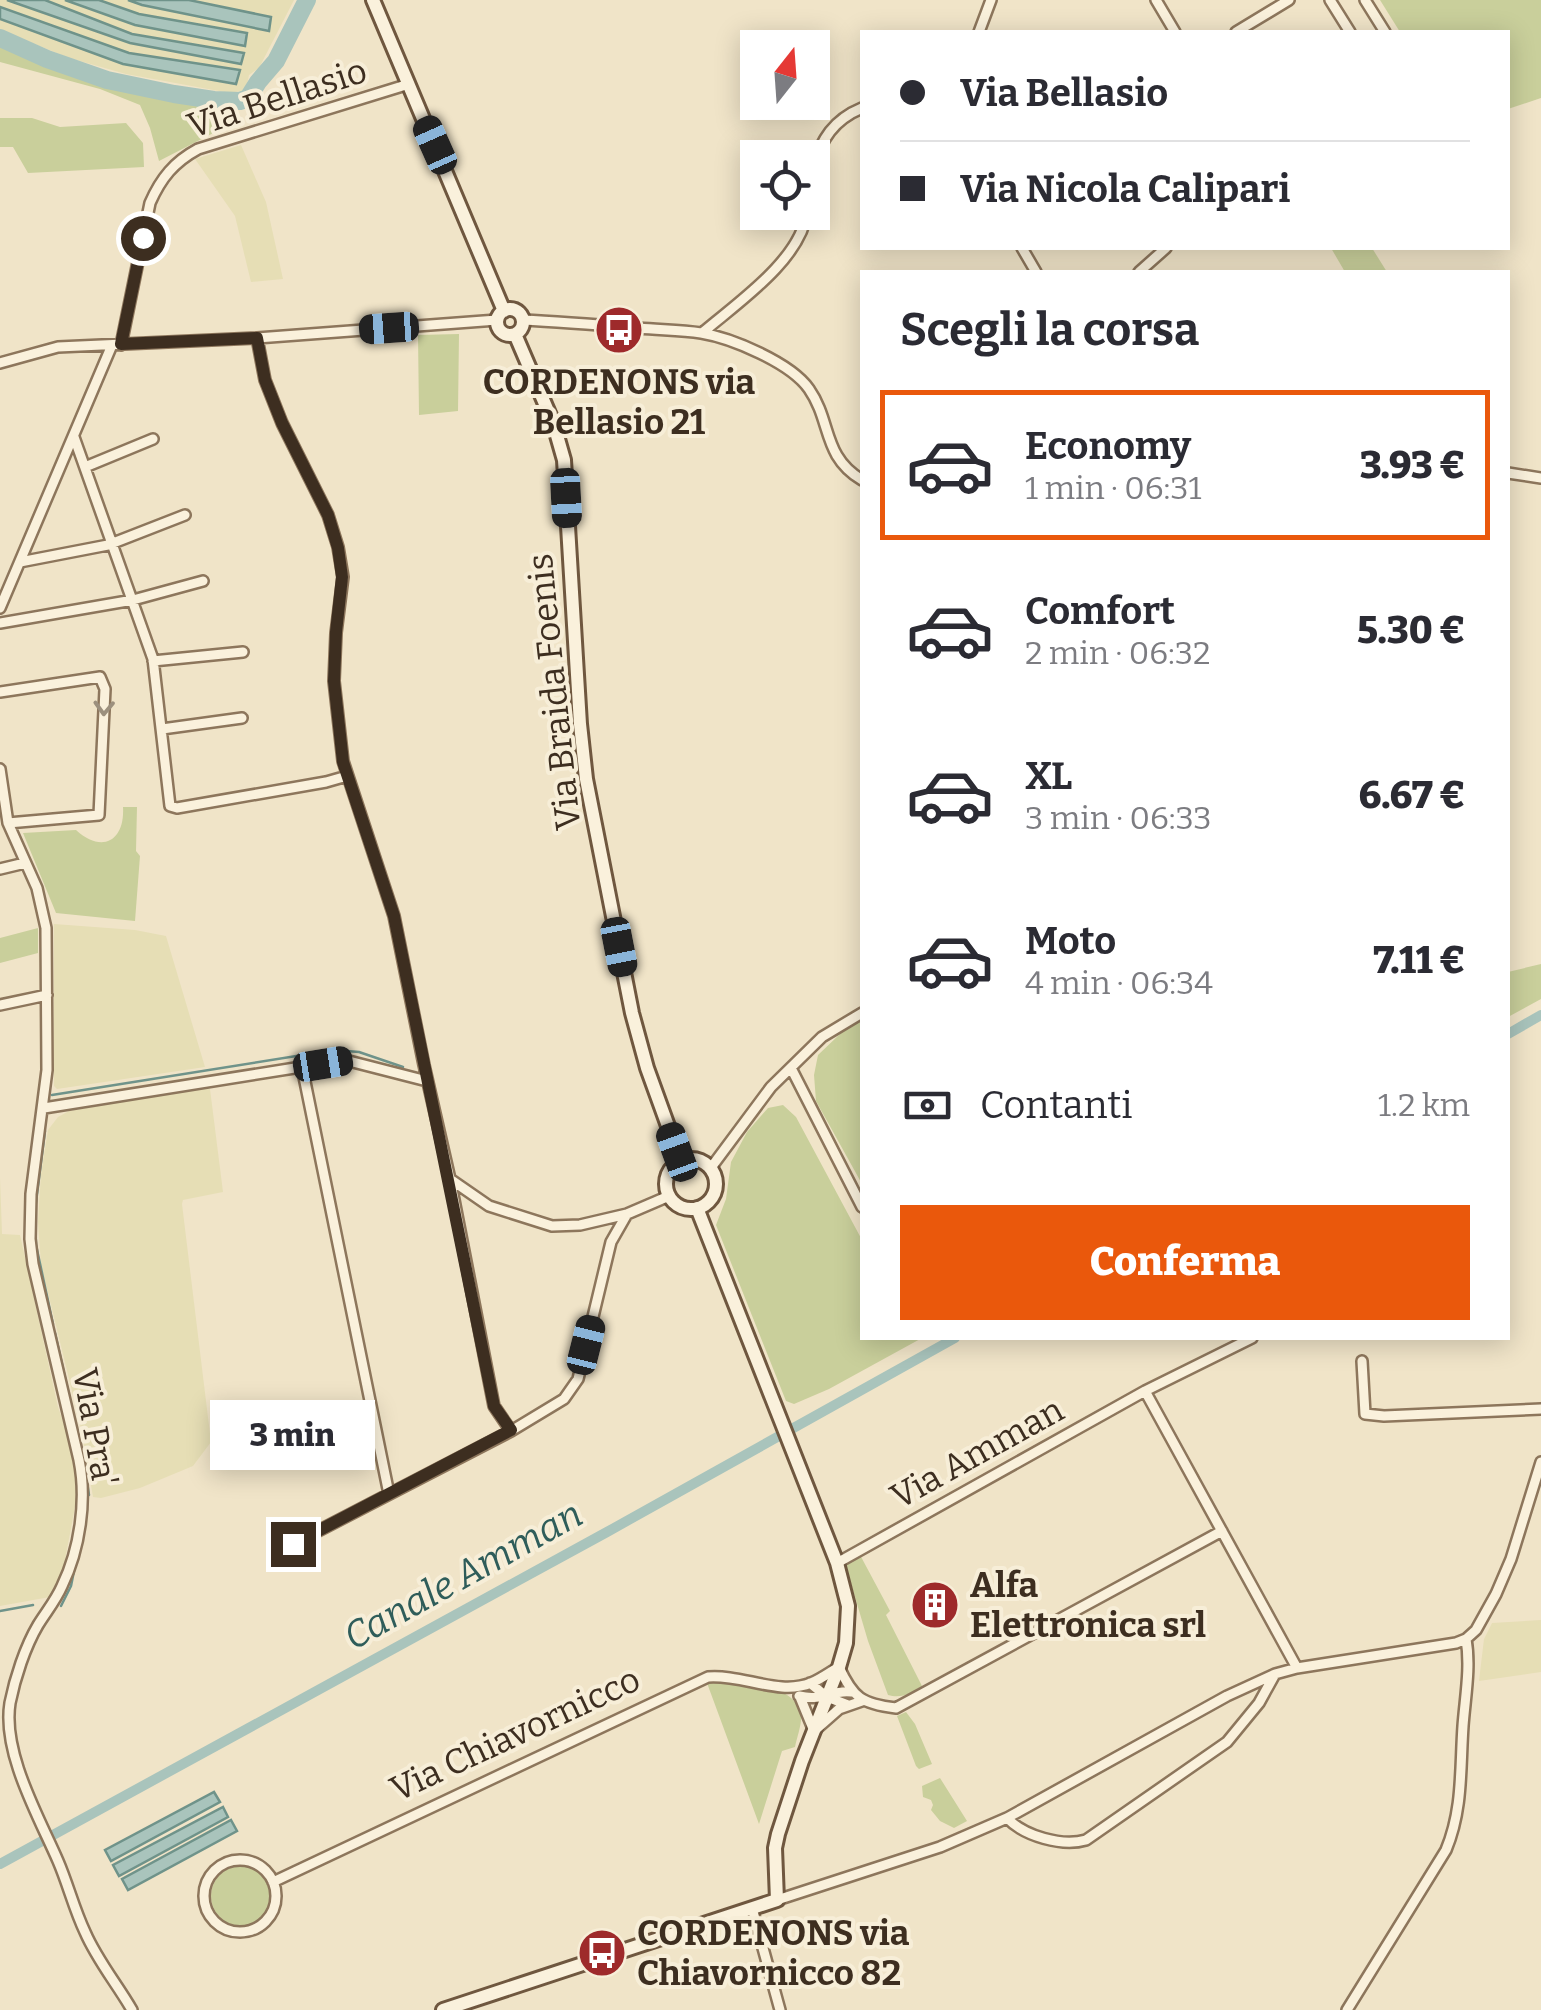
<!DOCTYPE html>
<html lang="it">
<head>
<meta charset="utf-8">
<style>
	:root { --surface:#fff; --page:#f7f7f7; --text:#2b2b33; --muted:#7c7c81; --line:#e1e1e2; --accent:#ea580c }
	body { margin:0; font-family:Bitter,serif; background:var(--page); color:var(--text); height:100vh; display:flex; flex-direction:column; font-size:38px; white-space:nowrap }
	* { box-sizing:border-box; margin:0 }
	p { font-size:32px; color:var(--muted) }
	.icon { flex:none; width:55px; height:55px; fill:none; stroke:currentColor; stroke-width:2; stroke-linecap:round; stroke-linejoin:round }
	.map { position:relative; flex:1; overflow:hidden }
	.panel { position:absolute; left:860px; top:270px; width:650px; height:1070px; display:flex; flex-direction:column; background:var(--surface); border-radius:0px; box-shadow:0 5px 25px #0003 }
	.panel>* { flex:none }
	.guide { position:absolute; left:860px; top:30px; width:650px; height:220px; border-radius:0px; box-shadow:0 5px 25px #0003; display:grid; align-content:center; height:220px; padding:0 40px; background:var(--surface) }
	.needle { width:65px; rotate:17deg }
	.tools { position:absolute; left:740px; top:30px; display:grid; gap:20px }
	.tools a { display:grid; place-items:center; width:90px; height:90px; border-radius:0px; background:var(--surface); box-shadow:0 5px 25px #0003; font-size:50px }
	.end { position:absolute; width:45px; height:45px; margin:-22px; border:12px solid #3d2e20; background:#fff; box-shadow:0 0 0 5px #fff }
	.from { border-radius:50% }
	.bubble { position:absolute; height:70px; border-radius:0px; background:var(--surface); box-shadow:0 5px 25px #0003; font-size:32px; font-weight:800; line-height:70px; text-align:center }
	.car { position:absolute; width:30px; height:60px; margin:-30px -15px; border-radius:12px; box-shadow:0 0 8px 2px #0007; background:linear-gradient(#222 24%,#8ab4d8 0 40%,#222 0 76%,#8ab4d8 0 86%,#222 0) }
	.guide b { display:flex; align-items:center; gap:35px; height:95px; font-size:38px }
	.guide b+b { border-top:2px solid var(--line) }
	.guide i { width:25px; height:25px; background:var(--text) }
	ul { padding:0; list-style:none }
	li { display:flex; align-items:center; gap:30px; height:150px; margin:0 20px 15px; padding:0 20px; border:5px solid transparent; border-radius:0px }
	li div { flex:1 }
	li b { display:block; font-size:38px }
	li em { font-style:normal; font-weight:800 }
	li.selected { border-color:var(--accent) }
	li>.icon { width:90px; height:90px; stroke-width:1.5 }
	h2 { padding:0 40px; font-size:45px; line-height:120px }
	.pay { display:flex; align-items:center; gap:25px; height:110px; padding:0 40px; font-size:38px }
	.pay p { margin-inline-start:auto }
	.button { display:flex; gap:20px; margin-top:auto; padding:20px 40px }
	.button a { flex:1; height:115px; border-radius:0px; background:var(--accent); color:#fff; font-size:40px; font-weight:800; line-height:115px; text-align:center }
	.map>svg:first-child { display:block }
	.farmland { fill:#e6deb5 }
	.green { fill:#c9cf9b }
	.water { fill:#a9c4bc; stroke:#6f938a; stroke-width:2.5 }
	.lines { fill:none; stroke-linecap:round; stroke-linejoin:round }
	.stream { stroke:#6f938a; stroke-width:2.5 }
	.canal { stroke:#a9c4bc; stroke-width:10 }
	.river { stroke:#a9c4bc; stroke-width:18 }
	.street-casing { stroke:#8d765c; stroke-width:14 }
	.secondary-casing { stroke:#6f573f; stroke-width:18 }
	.street { stroke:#faf1dc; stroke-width:9 }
	.secondary { stroke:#faf1dc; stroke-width:12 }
	.oneway { stroke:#9c907e }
	.route { stroke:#3d2e20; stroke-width:12 }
	.labels { text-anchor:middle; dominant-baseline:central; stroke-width:8; stroke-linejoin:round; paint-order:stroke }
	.street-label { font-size:35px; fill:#3d2e20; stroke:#f7eed8 }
	.poi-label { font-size:35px; font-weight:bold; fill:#3d2e20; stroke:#f7eed8; text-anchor:start }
	.water-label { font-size:38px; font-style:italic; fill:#2f5d5a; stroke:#f7eed8 }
</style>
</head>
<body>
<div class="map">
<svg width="1541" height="2010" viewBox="0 0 1541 2010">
	<rect width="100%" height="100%" fill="#f0e4c8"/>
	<path class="farmland" d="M 0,0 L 294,0 L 259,68 L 249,75 L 246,90 L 230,93 L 126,74 L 69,58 L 0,30 Z
		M 241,145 L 266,202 L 283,279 L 251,282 L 235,216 L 195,159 Z
		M 54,924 L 135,930 L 166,936 L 205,1067 L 57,1089 L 54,1086 Z
		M 206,1087 L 210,1089 L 223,1192 L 183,1200 L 182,1204 L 211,1442 L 193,1466 L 140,1488 L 101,1498 L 93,1497 L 81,1428 L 41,1264 L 38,1222 L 41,1174 L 48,1130 L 58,1117 L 69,1111 Z
		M 0,1178 L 2,1234 L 20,1235 L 58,1407 L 72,1448 L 77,1478 L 77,1496 L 63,1571 L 50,1597 L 0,1606 Z
		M 1541,1620 L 1541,1672 L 1479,1681 L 1484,1639 L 1492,1623 Z"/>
	<path class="green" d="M 1380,0 L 1541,0 L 1541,98 L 1508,109 L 1508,32 L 1400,32 Z
		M 0,38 C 73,71 148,97 229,101 L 236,107 L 234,120 L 223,128 L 159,161 L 150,128 L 140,105 L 100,89 L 0,62 Z
		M 0,118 L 32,118 L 60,127 L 126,123 L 143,143 L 144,167 L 28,173 L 13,147 L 0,147 Z
		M 1331,248 L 1372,248 L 1387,272 L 1345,272 Z
		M 459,334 L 458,411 L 419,415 L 418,335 Z
		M 123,807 L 137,807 L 136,851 L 140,856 L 135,921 L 56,913 L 23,833 L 76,830 C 102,854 125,841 123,807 Z
		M 38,928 L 38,953 L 0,963 L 0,938 Z
		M 1541,964 L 1541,999 L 1508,1017 L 1508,972 Z
		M 862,1013 L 862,1184 L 816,1101 L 814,1075 L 818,1055 Z
		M 783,1105 L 796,1117 L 862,1240 L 862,1338 L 922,1338 L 829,1389 L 794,1404 L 786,1401 L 716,1225 L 726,1199 L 731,1162 L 747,1132 L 768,1108 Z
		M 859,1553 L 890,1611 L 886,1615 L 922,1686 C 911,1693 902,1699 888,1695 L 868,1641 L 845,1563 Z
		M 707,1683 C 725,1682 772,1686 787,1695 C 794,1699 800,1707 801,1715 C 802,1724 797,1737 795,1747 L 782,1751 L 759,1824 Z
		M 906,1712 L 915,1724 L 932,1764 L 919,1769 L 916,1766 L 897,1716 Z
		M 940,1778 L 967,1821 L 954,1828 L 940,1821 L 931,1810 L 933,1805 L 931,1800 L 923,1797 L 922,1786 Z
		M211 1896a30 30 0 1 1 60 0a30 30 0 1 1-60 0Z"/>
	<path class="water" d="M 7,0 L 45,0 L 132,34 L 244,53 L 241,64 L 130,43 Z
		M 65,0 L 99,0 L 139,14 L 247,33 L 245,46 L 135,25 Z
		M 128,0 L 189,0 L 271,17 L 269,31 L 142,5 Z
		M 0,7 L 129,53 L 240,70 L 236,84 L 123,64 L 0,19 Z
		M 214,1792 L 220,1802 L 111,1861 L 105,1850 Z
		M 223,1807 L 228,1817 L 119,1876 L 113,1865 Z
		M 231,1820 L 237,1831 L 128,1890 L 122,1879 Z"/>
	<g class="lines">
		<path class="stream" d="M 52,1095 L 334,1050 L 359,1052 L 403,1067
			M 45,1131 L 35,1210 L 36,1245 L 53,1324
			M 55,1333 L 80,1444
			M 84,1462 L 89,1495
			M 61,1606 L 71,1586 L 75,1566
			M 0,1611 L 33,1605"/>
		<path class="canal" d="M 1508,1034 L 1541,1015
			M 0,1864 L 607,1532 L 955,1338"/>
		<path class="river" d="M 0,38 L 47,59 L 107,80 L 174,94 L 214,100 L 240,101 L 248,98 L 258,82 L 276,61 L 307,0"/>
		<g class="street-casing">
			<path id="street" d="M 1156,0 L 1175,32
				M 1330,0 L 1350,32
				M 1365,0 L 1385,32
				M 979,32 L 991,0
				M 1236,32 L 1289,0
				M 812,168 C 822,139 833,120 862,108
				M 1022,248 L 1036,272
				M 1139,272 L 1166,248
				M 523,320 C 561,322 600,325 639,328 C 659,330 680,330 701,333 C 732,338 791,363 809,389 C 832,422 822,456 862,480
				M 702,333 C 737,303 801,260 807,212
				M 257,338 L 265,380 L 282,423 L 328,515 L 338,547 L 343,577 L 336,633 L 334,681 L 343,761 L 394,916 L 424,1065 L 450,1179 L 489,1206 L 552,1226 L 580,1225 L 627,1214 L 669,1196
				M 121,345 L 150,203 C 161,178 174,162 198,149 L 409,84
				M 0,363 L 58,347 L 257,338 L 497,320
				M 74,437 L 153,659 L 170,806 L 177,808 L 326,782 L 347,776
				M 85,467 L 153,439
				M 1508,473 L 1541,478
				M 20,562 L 108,545 L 185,515
				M 0,608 L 112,345
				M 0,623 L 133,600 L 203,581
				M 153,661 L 243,652
				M 0,692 L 100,677 L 105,689 L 99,815 L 8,823
				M 162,729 L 242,718
				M 0,769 L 8,823 L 37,888 L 46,928 L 47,1070 L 31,1194 L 30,1239 L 33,1264 L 79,1460 C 87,1500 80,1549 62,1586 C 56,1600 46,1612 38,1625 C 25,1647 15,1678 10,1703 C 2,1753 39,1817 58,1861 C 68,1884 74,1909 85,1932 C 97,1960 117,1984 132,2010
				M 0,869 L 25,863
				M 0,1005 L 47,995
				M 302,1067 L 389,1494
				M 791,1068 L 862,1207
				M 44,1108 L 345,1060 L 427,1081
				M 710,1169 L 771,1087 L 822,1037 L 862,1013
				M 450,1179 L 494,1406 L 511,1431
				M 1362,1361 L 1365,1414 L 1384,1416 L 1541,1409
				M 1145,1391 L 1252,1338
				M 293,1544 L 511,1431 L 564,1399 L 578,1379 L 611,1242 L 627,1214
				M 837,1563 L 1145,1391 L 1297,1668
				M 810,1683 L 827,1697 L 848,1705
				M 799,1696 C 824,1702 831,1689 852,1692
				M 800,1697 L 814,1731 L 839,1709 L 862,1701
				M 1007,1818 C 1024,1836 1062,1847 1086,1840 L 1227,1742 L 1259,1703 L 1275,1674
				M204 1896a36 36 0 1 1 72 0a36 36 0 1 1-72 0Z
				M 273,1882 L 708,1677 C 742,1674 779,1696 811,1683 C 821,1679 830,1672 839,1667 C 853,1698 862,1704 896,1708 L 1222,1531
				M 777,1900 L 940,1847 L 1007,1818 L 1227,1696 L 1275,1674 L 1297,1668 L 1456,1643 L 1466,1639 L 1476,1630 L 1496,1594 L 1511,1559 L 1541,1462
				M 752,1908 L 780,2010
				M 1347,2010 L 1446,1850 C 1463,1809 1460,1770 1463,1726 C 1465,1698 1471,1667 1466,1639"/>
		</g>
		<g class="secondary-casing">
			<path id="secondary" d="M 373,0 L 504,311
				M497 322a13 13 0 1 1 26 0a13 13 0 1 1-26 0Z
				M 515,334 L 554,425 L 564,460 L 580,724 L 586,779 L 632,1013 L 647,1068 L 681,1162
				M666 1184a25 25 0 1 1 50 0a25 25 0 1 1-50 0Z
				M 443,2010 L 777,1900 L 775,1848 L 778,1834 L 802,1761 L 839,1667 L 846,1643 L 848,1606 L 837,1563 L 697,1208"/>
		</g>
		<use href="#street" class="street"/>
		<use href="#secondary" class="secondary"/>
	</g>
	<defs><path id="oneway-chevron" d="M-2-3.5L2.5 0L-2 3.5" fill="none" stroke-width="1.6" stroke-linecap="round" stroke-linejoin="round" transform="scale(2.5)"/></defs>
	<use class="oneway" href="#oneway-chevron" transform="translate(104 708) rotate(92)"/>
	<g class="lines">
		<path class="route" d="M 143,238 L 121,344 L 257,338 L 265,380 L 282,423 L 328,515 L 338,548 L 342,577 L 336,632 L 334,681 L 343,762 L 394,916 L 494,1406 L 511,1430 L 293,1544"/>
	</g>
	<defs>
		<g id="bus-disc" transform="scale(2.5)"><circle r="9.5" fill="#9e2a2b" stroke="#f7eed8"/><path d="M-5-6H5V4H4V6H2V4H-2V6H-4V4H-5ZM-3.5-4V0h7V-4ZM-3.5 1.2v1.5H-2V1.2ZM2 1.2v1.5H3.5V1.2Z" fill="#fff"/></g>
		<g id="building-disc" transform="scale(2.5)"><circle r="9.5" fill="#9e2a2b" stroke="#f7eed8"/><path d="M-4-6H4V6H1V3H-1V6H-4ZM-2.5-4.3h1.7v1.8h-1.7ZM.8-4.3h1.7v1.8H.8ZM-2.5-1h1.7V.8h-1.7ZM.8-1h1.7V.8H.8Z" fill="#fff"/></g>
	</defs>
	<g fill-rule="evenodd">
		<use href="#bus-disc" x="619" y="330"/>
		<use href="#building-disc" x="935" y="1605"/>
		<use href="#bus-disc" x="602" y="1953"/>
	</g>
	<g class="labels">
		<g class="street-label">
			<text transform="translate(277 98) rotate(-18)">Via Bellasio</text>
			<text transform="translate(554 692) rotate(-96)">Via Braida Foenis</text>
			<text transform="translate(95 1427) rotate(80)">Via Pra'</text>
			<text transform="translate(977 1453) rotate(-29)">Via Amman</text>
			<text transform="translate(515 1734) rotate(-25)">Via Chiavornicco</text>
		</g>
		<g class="poi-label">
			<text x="619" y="382" text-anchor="middle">CORDENONS via<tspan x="619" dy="40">Bellasio 21</tspan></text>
			<text x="970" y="1585">Alfa<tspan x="970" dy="40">Elettronica srl</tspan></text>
			<text x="637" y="1933">CORDENONS via<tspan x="637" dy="40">Chiavornicco 82</tspan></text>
		</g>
		<g class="water-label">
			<text transform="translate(463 1575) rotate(-29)">Canale Amman</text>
		</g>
	</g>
</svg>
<div class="tools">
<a><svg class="needle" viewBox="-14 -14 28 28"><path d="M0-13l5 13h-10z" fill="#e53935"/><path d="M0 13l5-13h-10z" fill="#7c7c81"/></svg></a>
<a><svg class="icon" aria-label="locate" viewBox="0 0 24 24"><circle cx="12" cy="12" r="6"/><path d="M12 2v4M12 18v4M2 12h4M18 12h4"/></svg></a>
</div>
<i class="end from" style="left:143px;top:238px"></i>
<i class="end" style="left:293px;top:1544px"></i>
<div class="bubble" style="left:210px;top:1400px;width:165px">3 min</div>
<i class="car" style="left:435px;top:145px;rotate:336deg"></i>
<i class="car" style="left:389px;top:328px;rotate:266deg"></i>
<i class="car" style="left:566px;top:498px;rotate:177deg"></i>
<i class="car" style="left:619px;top:947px;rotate:169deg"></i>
<i class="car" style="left:323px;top:1064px;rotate:81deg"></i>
<i class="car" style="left:677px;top:1152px;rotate:340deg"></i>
<i class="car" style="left:586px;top:1345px;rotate:14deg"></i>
<div class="guide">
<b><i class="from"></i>Via Bellasio</b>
<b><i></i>Via Nicola Calipari</b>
</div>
<section class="panel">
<h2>Scegli la corsa</h2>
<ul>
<li class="selected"><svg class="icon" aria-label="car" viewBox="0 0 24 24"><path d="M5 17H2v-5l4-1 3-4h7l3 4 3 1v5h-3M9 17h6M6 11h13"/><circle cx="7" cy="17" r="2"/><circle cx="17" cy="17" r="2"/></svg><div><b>Economy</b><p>1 min · 06:31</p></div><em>3.93 €</em></li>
<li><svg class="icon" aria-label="car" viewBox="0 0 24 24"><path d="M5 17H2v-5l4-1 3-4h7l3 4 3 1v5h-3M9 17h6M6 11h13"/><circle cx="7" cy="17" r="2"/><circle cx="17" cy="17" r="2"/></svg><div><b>Comfort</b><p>2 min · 06:32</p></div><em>5.30 €</em></li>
<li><svg class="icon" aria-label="car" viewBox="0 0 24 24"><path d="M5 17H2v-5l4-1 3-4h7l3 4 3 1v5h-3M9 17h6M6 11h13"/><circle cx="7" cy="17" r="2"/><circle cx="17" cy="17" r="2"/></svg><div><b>XL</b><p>3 min · 06:33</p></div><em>6.67 €</em></li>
<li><svg class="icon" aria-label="car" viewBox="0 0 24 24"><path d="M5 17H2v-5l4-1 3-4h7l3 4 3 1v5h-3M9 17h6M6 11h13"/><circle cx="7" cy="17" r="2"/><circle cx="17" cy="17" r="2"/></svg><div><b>Moto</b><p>4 min · 06:34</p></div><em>7.11 €</em></li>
</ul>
<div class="pay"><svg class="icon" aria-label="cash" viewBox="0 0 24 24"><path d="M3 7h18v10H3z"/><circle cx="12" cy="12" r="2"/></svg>Contanti<p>1.2 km</p></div>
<div class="button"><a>Conferma</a></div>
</section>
</div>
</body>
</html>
